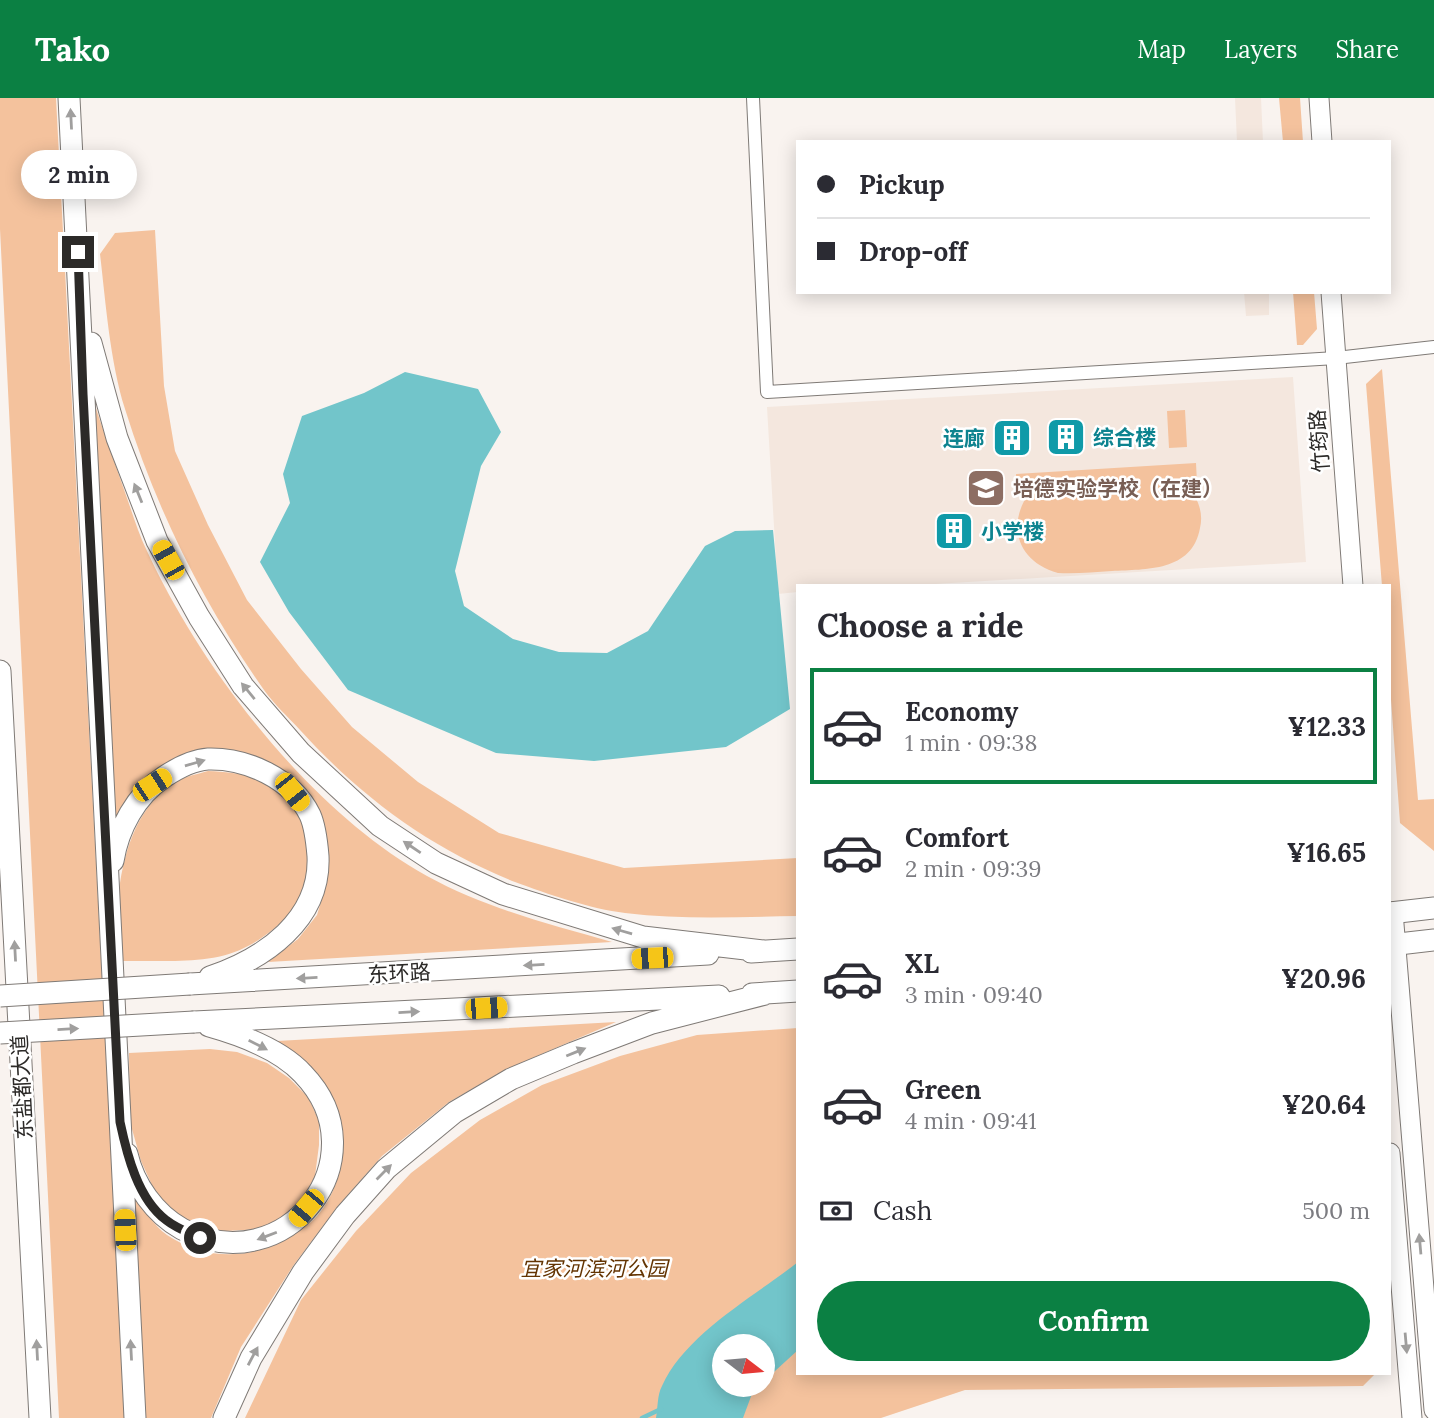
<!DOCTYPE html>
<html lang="en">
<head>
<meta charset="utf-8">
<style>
	:root { --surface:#fff; --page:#f2f2f3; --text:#2b2b33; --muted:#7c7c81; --line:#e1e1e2; --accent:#0b8043 }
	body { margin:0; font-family:Lora,"Noto Sans SC",serif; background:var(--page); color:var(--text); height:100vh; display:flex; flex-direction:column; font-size:26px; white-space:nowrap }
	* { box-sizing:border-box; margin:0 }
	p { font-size:23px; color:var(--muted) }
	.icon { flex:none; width:38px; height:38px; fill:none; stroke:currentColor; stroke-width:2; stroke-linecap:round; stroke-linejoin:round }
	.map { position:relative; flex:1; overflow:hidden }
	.sheet { position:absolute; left:796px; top:486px; width:595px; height:791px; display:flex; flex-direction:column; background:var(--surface); border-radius:0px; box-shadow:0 4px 18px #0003 }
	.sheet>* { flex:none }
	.banner { position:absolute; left:796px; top:42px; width:595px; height:154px; border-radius:0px; box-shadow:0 4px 18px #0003; display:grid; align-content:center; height:154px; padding:0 21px; background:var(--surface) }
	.needle { width:46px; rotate:106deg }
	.controls { position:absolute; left:712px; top:1236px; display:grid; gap:14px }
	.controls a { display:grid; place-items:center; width:63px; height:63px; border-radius:50%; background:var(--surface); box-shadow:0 4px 18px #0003; font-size:35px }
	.end { position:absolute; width:32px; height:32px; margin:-16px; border:9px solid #2c2a28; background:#fff; box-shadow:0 0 0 4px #fff }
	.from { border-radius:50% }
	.bubble { position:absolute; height:49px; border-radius:24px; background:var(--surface); box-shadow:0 4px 18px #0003; font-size:23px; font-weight:700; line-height:49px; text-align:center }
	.car { position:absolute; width:21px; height:42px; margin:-21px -10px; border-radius:9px; box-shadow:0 0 5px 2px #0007; background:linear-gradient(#f5c518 24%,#345 0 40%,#f5c518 0 76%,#345 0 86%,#f5c518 0) }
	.banner b { display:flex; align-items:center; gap:24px; height:66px; font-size:26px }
	.banner b+b { border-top:2px solid var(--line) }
	.banner i { width:18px; height:18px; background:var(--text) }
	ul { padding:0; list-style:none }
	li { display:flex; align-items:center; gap:21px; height:116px; margin:0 14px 10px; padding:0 7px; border:4px solid transparent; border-radius:0px }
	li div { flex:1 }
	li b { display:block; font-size:26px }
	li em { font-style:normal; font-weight:700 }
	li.active { border-color:var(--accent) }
	li>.icon { width:63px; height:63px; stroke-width:1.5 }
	h2 { padding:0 21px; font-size:32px; line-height:84px }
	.pay { display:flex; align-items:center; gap:18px; height:77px; padding:0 21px; font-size:26px }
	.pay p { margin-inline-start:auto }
	.button { display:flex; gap:14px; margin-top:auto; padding:14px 21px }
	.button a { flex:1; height:80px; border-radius:42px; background:var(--accent); color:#fff; font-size:28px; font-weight:700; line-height:80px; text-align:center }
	header { display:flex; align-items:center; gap:42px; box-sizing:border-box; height:98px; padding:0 35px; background:var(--accent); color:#fff }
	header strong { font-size:33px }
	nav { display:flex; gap:38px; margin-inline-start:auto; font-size:24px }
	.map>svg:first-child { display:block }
	.built { fill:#f4e7de }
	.green { fill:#f4c29d; fill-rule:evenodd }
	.water { fill:#72c5ca }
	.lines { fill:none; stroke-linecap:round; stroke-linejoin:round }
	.stream { stroke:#72c5ca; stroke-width:4.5 }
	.minor-casing { stroke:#7f7a76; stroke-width:14 }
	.secondary-casing { stroke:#7f7a76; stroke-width:21 }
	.trunk-casing { stroke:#7f7a76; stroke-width:23 }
	.minor { stroke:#fff; stroke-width:12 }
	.secondary { stroke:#fff; stroke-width:19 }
	.trunk { stroke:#fff; stroke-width:21 }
	.trunk-bridge-casing { stroke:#7f7a76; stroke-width:23; stroke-linecap:butt }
	.trunk-bridge { stroke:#fff; stroke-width:21 }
	.oneway { fill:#a09f9e }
	.route { stroke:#2c2a28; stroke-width:9 }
	.labels { text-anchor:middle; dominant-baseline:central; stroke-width:5; stroke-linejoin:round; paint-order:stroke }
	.culture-label { font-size:21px; font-weight:bold; fill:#0d838f; stroke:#fff; text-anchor:start }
	.street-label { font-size:21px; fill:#2c2a28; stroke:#fff }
	.education-label { font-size:21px; font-weight:bold; fill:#785e54; stroke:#fff; text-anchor:start }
	.park-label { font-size:21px; font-style:italic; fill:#643402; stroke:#fff }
</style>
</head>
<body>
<header>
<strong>Tako</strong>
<nav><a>Map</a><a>Layers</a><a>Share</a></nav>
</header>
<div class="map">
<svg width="1434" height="1320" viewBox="0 0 1434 1320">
	<rect width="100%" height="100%" fill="#f9f3ef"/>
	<path class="built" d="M 1235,0 L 1261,0 L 1263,44 L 1237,44 Z
		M 1244,194 L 1269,194 L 1269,217 L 1246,218 Z
		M 1293,279 L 1306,464 L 902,488 L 798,488 L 798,494 L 778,496 L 767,309 Z"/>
	<path class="green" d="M 0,0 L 56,0 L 125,1320 L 59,1320 L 0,131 Z
		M 1279,0 L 1300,0 L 1303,44 L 1283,44 Z
		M 155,132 L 164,288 L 175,353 L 208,427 L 247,502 L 301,571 L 352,629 L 418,684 L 499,735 L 624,770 L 798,760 L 798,818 C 740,819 682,822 625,815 C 591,811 547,796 515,784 C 430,750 362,700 300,632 C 288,619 274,606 264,592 C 204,507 156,411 125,311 C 110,263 106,207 100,156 L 115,135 Z
		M 1293,194 L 1314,194 L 1317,231 L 1303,247 L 1297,247 Z
		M 1382,271 L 1418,702 L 1434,701 L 1434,753 L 1400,725 L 1390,588 L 1390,488 L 1382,488 L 1366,286 Z
		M 92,298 C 103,333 116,368 128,403 C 134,420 139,437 147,453 C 202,572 311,714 427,778 C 485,810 549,826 612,844 L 268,864 L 298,841 L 317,817 L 326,787 L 329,759 L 324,727 L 263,663 L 233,653 L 207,651 L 175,661 L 144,681 L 127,702 L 114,723 Z
		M 1185,312 L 1187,349 L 1169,350 L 1167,313 Z
		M 1196,365 L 1197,385 L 1186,386 C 1197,399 1204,413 1200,430 C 1192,474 1146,471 1112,473 C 1094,474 1076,476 1058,475 C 1018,464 1006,428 1029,395 L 1017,395 L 1016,376 Z
		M 208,673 C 225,674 245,675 261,682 C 275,689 293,704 300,718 C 315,745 310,792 290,815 C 280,827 262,841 248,848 C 212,868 162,862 121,863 C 121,841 117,815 119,793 C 124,751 139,705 177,683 C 186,678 198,676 208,673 Z
		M 616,924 L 507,971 L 449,1004 L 382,1058 L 338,1108 L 293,1168 L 241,1249 L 211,1320 L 144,1320 L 133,1097 C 143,1110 154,1128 167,1137 C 210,1166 262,1161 302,1131 C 307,1127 314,1122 318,1117 C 345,1084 349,1039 331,1001 C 319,976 297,959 277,943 Z
		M 798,930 L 798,1276 L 1375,1276 L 1363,1288 L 965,1292 L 881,1320 L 245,1320 L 301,1202 L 356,1133 L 411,1075 L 480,1022 L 542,987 L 620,958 L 697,937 ZM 724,1248 L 763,1248 L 763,1286 L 724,1286 Z
		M 210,951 L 237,954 L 267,965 L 289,980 L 308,999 L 319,1023 L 319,1047 L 315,1078 L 302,1102 L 284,1120 L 262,1131 L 209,1134 L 180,1120 L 156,1096 L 141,1063 L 130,1024 L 129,955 Z"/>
	<path class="water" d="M 405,274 L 478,291 L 501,334 L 481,368 L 455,473 L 464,508 L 513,541 L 559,554 L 607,555 L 648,533 L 705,448 L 735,433 L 773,432 L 790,611 L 726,649 L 594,663 L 496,655 L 348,592 L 289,514 L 260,464 L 290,405 L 283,376 L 302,318 L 364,295 Z
		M 798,1164 L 798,1252 L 763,1284 L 763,1248 L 724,1248 L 724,1286 L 760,1286 L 753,1293 L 743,1320 L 656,1320 C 658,1310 657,1297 662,1288 C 685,1236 755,1198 798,1164 Z"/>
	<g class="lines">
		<path class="stream" d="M 642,1320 L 661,1311"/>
		<g class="minor-casing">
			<path id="minor" d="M 753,0 L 767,294 L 1336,260 L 1434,249"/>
		</g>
		<g class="secondary-casing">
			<path id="secondary" d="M 1319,0 L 1322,44
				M 1331,194 L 1353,488
				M 1393,814 L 1434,1312
				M 1390,1055 L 1412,1320"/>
		</g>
		<g class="trunk-casing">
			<path id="trunk" d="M 69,0 L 135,1320
				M 91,245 L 117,340 L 157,443 L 199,519 L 243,588 L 301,655 L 380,728 L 436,765 L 503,796 L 643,839 L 763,853
				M 0,573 L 40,1320
				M 113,763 C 118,731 136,697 164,679 C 176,671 192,662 208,661 C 246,660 292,680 310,717 C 315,728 317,746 318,758 C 321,822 264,861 210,879
				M 1390,815 L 1434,810
				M 1390,847 L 1434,842
				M 751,854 L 798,851
				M 190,886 L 708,856
				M 752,896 L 798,893
				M 194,924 L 719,898
				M 127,1056 C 134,1087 155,1116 182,1131 C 286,1186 383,1059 303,976 C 280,951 241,937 209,928
				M 224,1320 L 251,1260 L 303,1174 L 345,1117 L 386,1071 L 455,1014 L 511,981 L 573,955 L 652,925 L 765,896"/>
		</g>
		<use href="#minor" class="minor"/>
		<use href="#secondary" class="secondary"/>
		<use href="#trunk" class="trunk"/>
		<g class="trunk-bridge-casing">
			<path id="trunk-bridge" d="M 0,898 L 190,886
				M 0,935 L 194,924"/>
		</g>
		<use href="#trunk-bridge" class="trunk-bridge"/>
	</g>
	<defs><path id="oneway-solid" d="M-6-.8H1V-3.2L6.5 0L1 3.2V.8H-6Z" transform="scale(1.75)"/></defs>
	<g class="oneway">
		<use href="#oneway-solid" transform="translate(71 21) rotate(-93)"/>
		<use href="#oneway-solid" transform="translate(138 395) rotate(-112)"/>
		<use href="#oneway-solid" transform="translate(248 593) rotate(-129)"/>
		<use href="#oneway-solid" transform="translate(195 665) rotate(-16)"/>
		<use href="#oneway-solid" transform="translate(412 749) rotate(-146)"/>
		<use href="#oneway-solid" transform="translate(622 833) rotate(-164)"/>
		<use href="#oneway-solid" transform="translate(15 853) rotate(-93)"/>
		<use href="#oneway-solid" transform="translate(534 867) rotate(177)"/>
		<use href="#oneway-solid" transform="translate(307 880) rotate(177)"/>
		<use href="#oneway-solid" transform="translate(409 914) rotate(-3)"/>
		<use href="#oneway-solid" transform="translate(68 931) rotate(-3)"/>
		<use href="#oneway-solid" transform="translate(258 947) rotate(27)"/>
		<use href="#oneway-solid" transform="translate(576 954) rotate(-22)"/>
		<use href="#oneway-solid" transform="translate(384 1074) rotate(-45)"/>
		<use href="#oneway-solid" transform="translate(267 1138) rotate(159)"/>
		<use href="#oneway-solid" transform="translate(1420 1146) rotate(-95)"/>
		<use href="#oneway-solid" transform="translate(1406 1245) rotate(85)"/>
		<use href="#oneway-solid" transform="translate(37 1252) rotate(-93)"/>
		<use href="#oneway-solid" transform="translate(131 1252) rotate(-93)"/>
		<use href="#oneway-solid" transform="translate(253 1258) rotate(-62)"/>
	</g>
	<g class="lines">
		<path class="route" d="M 78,154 L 83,296 L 120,1024 C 127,1057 138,1101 166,1122 C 176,1130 189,1135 200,1140"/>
	</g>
	<defs>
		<g id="building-square" transform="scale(2.0125)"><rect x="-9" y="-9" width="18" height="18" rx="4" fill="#0f9aa8" stroke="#fff"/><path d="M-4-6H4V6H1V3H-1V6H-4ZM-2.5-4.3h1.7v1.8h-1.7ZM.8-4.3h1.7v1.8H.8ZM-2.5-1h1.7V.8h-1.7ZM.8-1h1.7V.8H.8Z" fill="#fff"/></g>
		<g id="school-square" transform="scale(2.0125)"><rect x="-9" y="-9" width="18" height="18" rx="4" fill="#8d6e63" stroke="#fff"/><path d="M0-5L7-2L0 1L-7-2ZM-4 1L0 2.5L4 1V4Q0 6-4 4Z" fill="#fff"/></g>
	</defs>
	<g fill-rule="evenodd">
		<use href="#building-square" x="1066" y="339"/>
		<use href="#building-square" x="1012" y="340"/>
		<use href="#school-square" x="986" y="390"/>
		<use href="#building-square" x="954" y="433"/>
	</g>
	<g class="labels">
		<g class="culture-label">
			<text x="1093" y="339">综合楼</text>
			<text x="985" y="340" text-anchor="end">连廊</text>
			<text x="981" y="433">小学楼</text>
		</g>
		<g class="street-label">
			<text transform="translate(1319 343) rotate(-94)">竹筠路</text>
			<text transform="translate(399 875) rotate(-3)">东环路</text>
			<text transform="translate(22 989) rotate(-93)">东盐都大道</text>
		</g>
		<g class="education-label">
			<text x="1013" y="390">培德实验学校（在建）</text>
		</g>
		<g class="park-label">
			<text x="594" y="1170">宜家河滨河公园</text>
		</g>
	</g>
</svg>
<div class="controls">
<a><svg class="needle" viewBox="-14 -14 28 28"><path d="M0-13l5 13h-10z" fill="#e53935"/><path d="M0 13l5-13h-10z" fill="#7c7c81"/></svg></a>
</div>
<i class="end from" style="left:200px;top:1140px"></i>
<i class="end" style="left:78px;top:154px"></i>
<div class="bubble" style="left:21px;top:52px;width:116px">2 min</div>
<i class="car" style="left:168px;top:462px;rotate:331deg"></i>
<i class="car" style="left:152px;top:687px;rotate:57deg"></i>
<i class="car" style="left:292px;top:694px;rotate:142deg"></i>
<i class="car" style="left:652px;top:860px;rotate:267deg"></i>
<i class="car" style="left:486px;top:910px;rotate:87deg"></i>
<i class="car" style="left:306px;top:1110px;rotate:220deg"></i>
<i class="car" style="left:125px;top:1132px;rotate:357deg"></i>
<div class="banner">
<b><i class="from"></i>Pickup</b>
<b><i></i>Drop-off</b>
</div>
<section class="sheet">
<h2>Choose a ride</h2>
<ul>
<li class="active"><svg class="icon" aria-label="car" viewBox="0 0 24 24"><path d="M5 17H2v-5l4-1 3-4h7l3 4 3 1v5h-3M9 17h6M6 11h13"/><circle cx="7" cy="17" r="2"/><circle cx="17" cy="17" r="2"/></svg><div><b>Economy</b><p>1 min · 09:38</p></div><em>¥12.33</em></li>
<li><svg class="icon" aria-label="car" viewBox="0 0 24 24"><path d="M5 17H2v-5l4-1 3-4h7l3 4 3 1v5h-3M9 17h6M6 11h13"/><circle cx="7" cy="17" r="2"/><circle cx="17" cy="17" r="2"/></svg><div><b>Comfort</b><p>2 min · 09:39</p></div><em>¥16.65</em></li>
<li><svg class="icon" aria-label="car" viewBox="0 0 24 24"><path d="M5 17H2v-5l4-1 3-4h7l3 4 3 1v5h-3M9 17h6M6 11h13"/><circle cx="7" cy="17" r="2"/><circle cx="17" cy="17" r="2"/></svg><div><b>XL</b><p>3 min · 09:40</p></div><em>¥20.96</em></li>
<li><svg class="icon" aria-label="car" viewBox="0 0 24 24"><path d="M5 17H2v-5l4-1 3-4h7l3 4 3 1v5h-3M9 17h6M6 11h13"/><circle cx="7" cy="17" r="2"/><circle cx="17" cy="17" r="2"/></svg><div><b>Green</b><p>4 min · 09:41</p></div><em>¥20.64</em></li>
</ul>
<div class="pay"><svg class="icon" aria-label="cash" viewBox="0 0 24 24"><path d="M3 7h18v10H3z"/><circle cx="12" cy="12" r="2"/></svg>Cash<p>500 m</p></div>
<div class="button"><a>Confirm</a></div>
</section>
</div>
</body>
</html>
